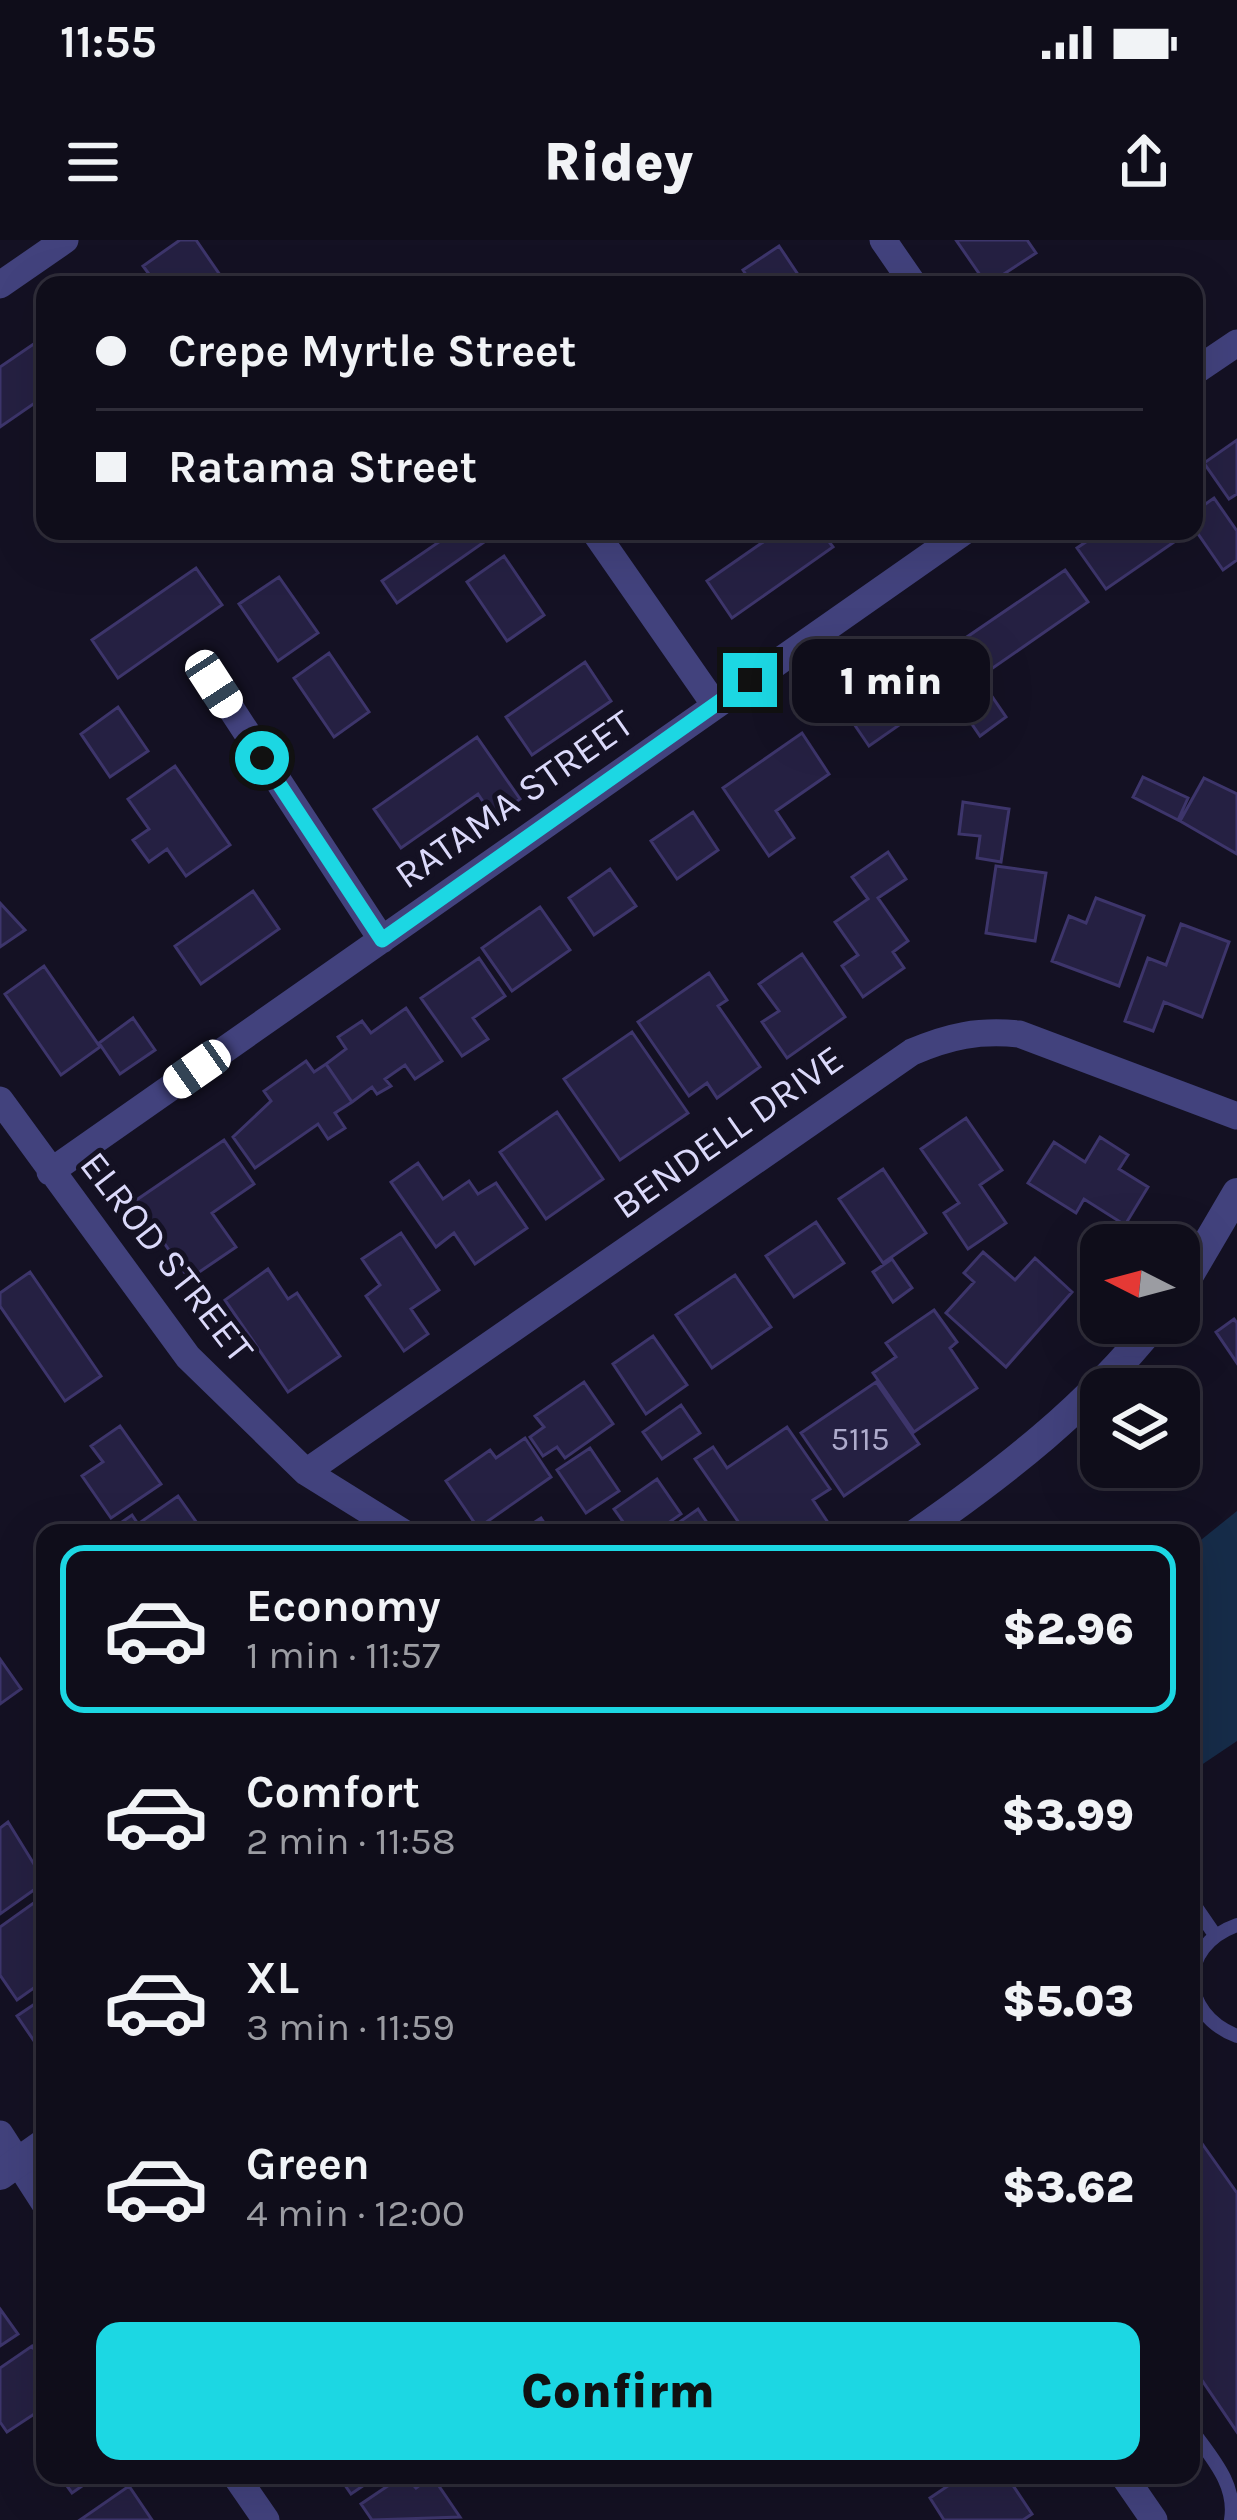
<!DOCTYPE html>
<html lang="en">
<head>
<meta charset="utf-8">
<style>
	:root { --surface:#0f0d1a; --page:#1d1b27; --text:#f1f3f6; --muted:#9b9ca2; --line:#2f2d39; --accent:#1cd7e3 }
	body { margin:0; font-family:Karla,sans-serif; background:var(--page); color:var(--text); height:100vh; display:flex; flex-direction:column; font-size:45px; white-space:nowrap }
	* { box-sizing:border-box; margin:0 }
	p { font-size:39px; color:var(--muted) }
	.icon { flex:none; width:66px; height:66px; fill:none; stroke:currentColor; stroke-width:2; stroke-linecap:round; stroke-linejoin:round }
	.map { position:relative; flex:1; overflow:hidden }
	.sheet { position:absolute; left:36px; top:1284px; width:1164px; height:960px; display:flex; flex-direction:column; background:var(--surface); border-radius:24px; box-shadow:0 12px 48px #0002,0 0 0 3px var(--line) }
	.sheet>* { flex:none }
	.top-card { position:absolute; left:36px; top:36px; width:1167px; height:264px; border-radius:24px; box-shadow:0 12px 48px #0002,0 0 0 3px var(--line); display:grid; align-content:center; height:264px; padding:0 60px; background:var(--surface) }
	.needle { width:78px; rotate:276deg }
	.controls { position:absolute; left:1080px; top:984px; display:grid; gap:24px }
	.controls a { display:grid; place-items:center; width:120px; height:120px; border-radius:24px; background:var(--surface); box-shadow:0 12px 48px #0002,0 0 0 3px var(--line); font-size:60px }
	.end { position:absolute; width:54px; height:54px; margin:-27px; border:15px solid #1cd7e3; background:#111; box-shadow:0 0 0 6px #111 }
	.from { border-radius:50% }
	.bubble { position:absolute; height:84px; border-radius:24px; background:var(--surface); box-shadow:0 12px 48px #0002,0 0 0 3px var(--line); font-size:39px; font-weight:800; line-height:84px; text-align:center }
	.car { position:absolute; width:36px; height:72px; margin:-36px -18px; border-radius:15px; box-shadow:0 0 9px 3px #0007; background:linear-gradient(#fff 24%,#345 0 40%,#fff 0 76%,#345 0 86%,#fff 0) }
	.top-card b { display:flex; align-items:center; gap:42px; height:114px; font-size:45px }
	.top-card b+b { border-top:3px solid var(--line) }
	.top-card i { width:30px; height:30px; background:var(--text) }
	ul { padding:21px 0 0; list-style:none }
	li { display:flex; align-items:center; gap:36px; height:168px; margin:0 24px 18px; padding:0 36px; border:6px solid transparent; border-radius:24px }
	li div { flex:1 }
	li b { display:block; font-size:45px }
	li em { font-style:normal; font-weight:800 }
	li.current { border-color:var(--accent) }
	li>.icon { width:108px; height:108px; stroke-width:1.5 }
	.cta { display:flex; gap:24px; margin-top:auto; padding:24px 60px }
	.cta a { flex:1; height:138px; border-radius:24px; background:var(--accent); color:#111; font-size:48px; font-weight:800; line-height:138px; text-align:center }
	.status { display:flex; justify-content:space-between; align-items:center; height:84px; padding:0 60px; background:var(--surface); direction:ltr }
	.status svg { height:33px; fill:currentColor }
	header { display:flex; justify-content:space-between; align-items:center; height:156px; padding:0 60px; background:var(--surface); font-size:54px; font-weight:800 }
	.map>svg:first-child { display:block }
	.water { fill:#162c49 }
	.building { fill:#252042; stroke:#3d356b; stroke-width:3 }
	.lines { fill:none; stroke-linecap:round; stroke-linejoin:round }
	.service { stroke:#42427d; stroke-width:14 }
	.minor { stroke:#42427d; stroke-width:27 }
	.tertiary { stroke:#42427d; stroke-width:30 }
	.route { stroke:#1cd7e3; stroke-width:15 }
	.labels { text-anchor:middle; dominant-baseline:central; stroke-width:10; stroke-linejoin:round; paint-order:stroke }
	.number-label { font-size:33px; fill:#aeabcc }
	.street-label { font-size:39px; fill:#dbd9fa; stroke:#141123 }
</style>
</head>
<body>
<div class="status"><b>11:55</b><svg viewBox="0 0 49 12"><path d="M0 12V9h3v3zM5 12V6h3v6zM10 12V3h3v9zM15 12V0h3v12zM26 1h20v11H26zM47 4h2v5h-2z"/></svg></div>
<header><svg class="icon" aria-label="menu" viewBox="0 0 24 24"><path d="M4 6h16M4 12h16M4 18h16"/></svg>Ridey<svg class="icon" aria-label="share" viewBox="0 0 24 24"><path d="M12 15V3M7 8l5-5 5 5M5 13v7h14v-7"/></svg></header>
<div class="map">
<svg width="1237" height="2280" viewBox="0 0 1237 2280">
	<rect width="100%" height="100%" fill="#141123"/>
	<path class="water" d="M 1237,1271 L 1237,1501 L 1191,1532 L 1191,1308 Z"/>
	<path class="building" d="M 180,0 L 196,0 L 220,35 L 206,45 L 157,45 L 143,26 Z
		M 956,0 L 1027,0 L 1036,13 L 987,45 Z
		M 779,6 L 805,45 L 736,45 L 748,38 L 743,30 Z
		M 38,101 L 45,111 L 45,156 L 0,187 L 0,127 Z
		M 1237,200 L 1237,254 L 1229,259 L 1204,223 Z
		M 1214,258 L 1237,291 L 1237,320 L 1223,330 L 1194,288 L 1194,272 Z
		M 431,291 L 485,291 L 490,298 L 397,363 L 382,341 L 439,302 Z
		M 779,291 L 821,291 L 833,307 L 732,378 L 707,341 Z
		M 1102,291 L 1190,291 L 1106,349 L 1077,308 Z
		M 504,316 L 544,375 L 507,401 L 467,342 Z
		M 196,328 L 222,365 L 118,438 L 92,400 Z
		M 1065,330 L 1088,362 L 987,432 L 964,399 Z
		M 279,337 L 318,393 L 278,421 L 239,364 Z
		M 925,406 L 954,447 L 869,506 L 841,465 Z
		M 329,413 L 369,472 L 334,497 L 294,438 Z
		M 585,422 L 611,461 L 532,515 L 506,477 Z
		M 989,452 L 1006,477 L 980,496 L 963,471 Z
		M 118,467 L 148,511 L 110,537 L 81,494 Z
		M 802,493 L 829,534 L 776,571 L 794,598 L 769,616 L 723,548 Z
		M 477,497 L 520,559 L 494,578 L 478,554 L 401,608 L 374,569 Z
		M 175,526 L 230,605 L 186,636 L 167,609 L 149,622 L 133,600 L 149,589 L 128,559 Z
		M 1143,537 L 1188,558 L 1178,580 L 1133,557 Z
		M 1204,538 L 1237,554 L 1237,614 L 1180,581 Z
		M 963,562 L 1009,569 L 1001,622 L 977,618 L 980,596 L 959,594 Z
		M 693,572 L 718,610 L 677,639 L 651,601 Z
		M 888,612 L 906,639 L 878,658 L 908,701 L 893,712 L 904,728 L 863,757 L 842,726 L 858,715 L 835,682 L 868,659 L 852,637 Z
		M 996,626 L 1046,633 L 1035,701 L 986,693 Z
		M 610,629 L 636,666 L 594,695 L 569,658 Z
		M 253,651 L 279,689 L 201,744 L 175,706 Z
		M 1096,658 L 1144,676 L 1119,746 L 1052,721 L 1069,676 L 1086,683 Z
		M 0,663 L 25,690 L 0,707 Z
		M 540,667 L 570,710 L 512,751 L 482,708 Z
		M 1181,684 L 1229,702 L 1202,777 L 1164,762 L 1153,791 L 1125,781 L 1148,718 L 1166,725 Z
		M 802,714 L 845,777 L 787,818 L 762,782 L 779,771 L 759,744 Z
		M 479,718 L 505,756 L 473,778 L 488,799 L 462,816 L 421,758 Z
		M 44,726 L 100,807 L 61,835 L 5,754 Z
		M 709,733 L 727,760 L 718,766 L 760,827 L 717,858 L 707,843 L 689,856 L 638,782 Z
		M 406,768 L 442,821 L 415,839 L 405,825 L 385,839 L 391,846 L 377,854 L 372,847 L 352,862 L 326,824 L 346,809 L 338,797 L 362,781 L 371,793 Z
		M 133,778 L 155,810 L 120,834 L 99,803 Z
		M 632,792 L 688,873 L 620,920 L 564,839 Z
		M 306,821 L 314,832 L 326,824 L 352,862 L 335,873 L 345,888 L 328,899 L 318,884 L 255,928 L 233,897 L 271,861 L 264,851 Z
		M 557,872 L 603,939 L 546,979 L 500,912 Z
		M 966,878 L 1002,930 L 980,945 L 1006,983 L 968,1009 L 944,973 L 959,963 L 921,909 Z
		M 1100,897 L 1128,915 L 1119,929 L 1148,947 L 1125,985 L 1084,959 L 1076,973 L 1028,943 L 1054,902 L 1085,922 Z
		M 224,900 L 254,944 L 212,973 L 236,1007 L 189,1039 L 135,961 Z
		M 418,923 L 443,959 L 469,941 L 478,954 L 496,943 L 527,988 L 475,1024 L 454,993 L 436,1007 L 391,942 Z
		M 883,929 L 926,993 L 883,1023 L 839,959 Z
		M 816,982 L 844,1023 L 794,1057 L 766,1016 Z
		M 401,993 L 439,1050 L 411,1069 L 428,1094 L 404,1111 L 366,1056 L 380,1045 L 362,1019 Z
		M 983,1012 L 1015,1040 L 1035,1018 L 1072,1052 L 1006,1127 L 946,1073 L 974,1042 L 964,1033 Z
		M 892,1019 L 912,1048 L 893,1062 L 873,1032 Z
		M 268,1029 L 288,1059 L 297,1053 L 340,1116 L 288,1152 L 225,1060 Z
		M 30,1032 L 101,1136 L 65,1161 L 0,1066 L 0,1053 Z
		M 735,1035 L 771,1087 L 712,1128 L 676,1075 Z
		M 934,1070 L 957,1102 L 950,1108 L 977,1148 L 914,1192 L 873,1133 L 896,1117 L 886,1103 Z
		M 1234,1079 L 1237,1083 L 1237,1123 L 1216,1092 Z
		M 653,1096 L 687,1145 L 646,1174 L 613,1124 Z
		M 584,1142 L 613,1184 L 565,1218 L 557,1207 L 543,1216 L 530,1197 L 544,1187 L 535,1176 Z
		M 876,1142 L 919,1204 L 844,1256 L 801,1193 Z
		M 681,1165 L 700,1193 L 662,1219 L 643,1192 Z
		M 120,1186 L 161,1244 L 111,1278 L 82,1236 L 103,1222 L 91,1206 Z
		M 787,1187 L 830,1249 L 813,1260 L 829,1284 L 816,1293 L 746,1293 L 695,1219 L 713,1207 L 727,1228 Z
		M 525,1198 L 551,1237 L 478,1288 L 446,1241 L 490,1210 L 496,1218 Z
		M 590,1208 L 619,1251 L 586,1273 L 557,1230 Z
		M 657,1239 L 681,1274 L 654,1293 L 631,1293 L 614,1269 Z
		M 178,1256 L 204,1293 L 106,1293 L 132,1275 L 138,1284 Z
		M 698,1269 L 714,1293 L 664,1293 Z
		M 541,1278 L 551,1293 L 518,1293 Z
		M 0,1419 L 21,1449 L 0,1464 Z
		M 8,1582 L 45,1642 L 0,1674 L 0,1588 Z
		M 42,1657 L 45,1740 L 17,1760 L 0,1735 L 0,1687 Z
		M 45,1757 L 45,1817 L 17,1776 Z
		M 1191,1888 L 1237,1953 L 1237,2192 L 1191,2124 Z
		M 0,2069 L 18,2094 L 0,2106 Z
		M 32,2106 L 45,2126 L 45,2167 L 7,2192 L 0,2182 L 0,2128 Z
		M 59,2235 L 98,2235 L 72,2253 Z
		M 338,2235 L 379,2235 L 351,2254 Z
		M 404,2235 L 416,2248 L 432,2236 L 460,2277 L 372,2280 L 361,2264 Z
		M 964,2235 L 1006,2235 L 1032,2274 L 1023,2280 L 944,2280 L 930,2258 Z
		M 129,2246 L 152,2280 L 80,2280 Z"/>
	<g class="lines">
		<path class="service" d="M 1191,1660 L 1215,1695
			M 1237,1685 C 1177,1706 1179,1774 1237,1796
			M 1191,2189 C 1211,2217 1237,2244 1231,2280"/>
		<path class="minor" d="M 883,0 L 914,45
			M 0,45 L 65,0
			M 1194,132 L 1237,103
			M 594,291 L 715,465
			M 215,444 L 382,700
			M 0,860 L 188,1117 L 306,1232 L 404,1293
			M 50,932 L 965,291
			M 306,1232 L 912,812 C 950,796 978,790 1019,794 L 1237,876
			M 0,1894 L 45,1964
			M 235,2235 L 266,2280
			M 1123,2235 L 1154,2280"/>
		<path class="tertiary" d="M 1179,1052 L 1237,953
			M 917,1293 C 1006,1231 1087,1168 1155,1083
			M 0,1935 L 45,1903"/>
	</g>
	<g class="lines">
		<path class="route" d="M 262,518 L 382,700 L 750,440"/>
	</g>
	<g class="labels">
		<g class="number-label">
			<text x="860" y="1199">5115</text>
		</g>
		<g class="street-label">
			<text transform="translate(514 559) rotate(-35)">RATAMA STREET</text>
			<text transform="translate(728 892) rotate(-35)">BENDELL DRIVE</text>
			<text transform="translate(167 1017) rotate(52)">ELROD STREET</text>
		</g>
	</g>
</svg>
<div class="controls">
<a><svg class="needle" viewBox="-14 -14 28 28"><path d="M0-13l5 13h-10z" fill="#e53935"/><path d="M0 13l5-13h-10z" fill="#9b9ca2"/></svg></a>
<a><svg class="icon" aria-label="layers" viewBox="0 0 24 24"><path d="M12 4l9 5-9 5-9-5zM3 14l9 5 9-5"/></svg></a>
</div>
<i class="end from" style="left:262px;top:518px"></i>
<i class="end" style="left:750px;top:440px"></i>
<div class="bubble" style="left:792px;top:399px;width:198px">1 min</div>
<i class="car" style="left:214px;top:444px;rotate:147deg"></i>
<i class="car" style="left:197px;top:829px;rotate:235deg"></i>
<div class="top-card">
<b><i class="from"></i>Crepe Myrtle Street</b>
<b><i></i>Ratama Street</b>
</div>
<section class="sheet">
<ul>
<li class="current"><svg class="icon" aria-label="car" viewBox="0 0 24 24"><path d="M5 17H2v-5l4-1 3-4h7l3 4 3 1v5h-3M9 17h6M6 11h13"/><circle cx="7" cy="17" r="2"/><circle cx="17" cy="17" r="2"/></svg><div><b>Economy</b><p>1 min · 11:57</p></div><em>$2.96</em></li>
<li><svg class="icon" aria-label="car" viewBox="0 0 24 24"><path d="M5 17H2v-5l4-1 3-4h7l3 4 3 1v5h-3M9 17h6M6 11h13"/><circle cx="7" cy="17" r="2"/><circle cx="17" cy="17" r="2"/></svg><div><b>Comfort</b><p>2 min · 11:58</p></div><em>$3.99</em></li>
<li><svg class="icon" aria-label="car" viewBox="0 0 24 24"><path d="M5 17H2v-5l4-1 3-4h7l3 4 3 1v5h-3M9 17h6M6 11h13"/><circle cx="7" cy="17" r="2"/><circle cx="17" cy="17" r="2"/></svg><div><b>XL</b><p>3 min · 11:59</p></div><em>$5.03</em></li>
<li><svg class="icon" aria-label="car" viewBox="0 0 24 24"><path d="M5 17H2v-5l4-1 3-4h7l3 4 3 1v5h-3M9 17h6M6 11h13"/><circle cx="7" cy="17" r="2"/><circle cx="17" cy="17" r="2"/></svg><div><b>Green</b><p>4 min · 12:00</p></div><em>$3.62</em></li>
</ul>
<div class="cta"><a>Confirm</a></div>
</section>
</div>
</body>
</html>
